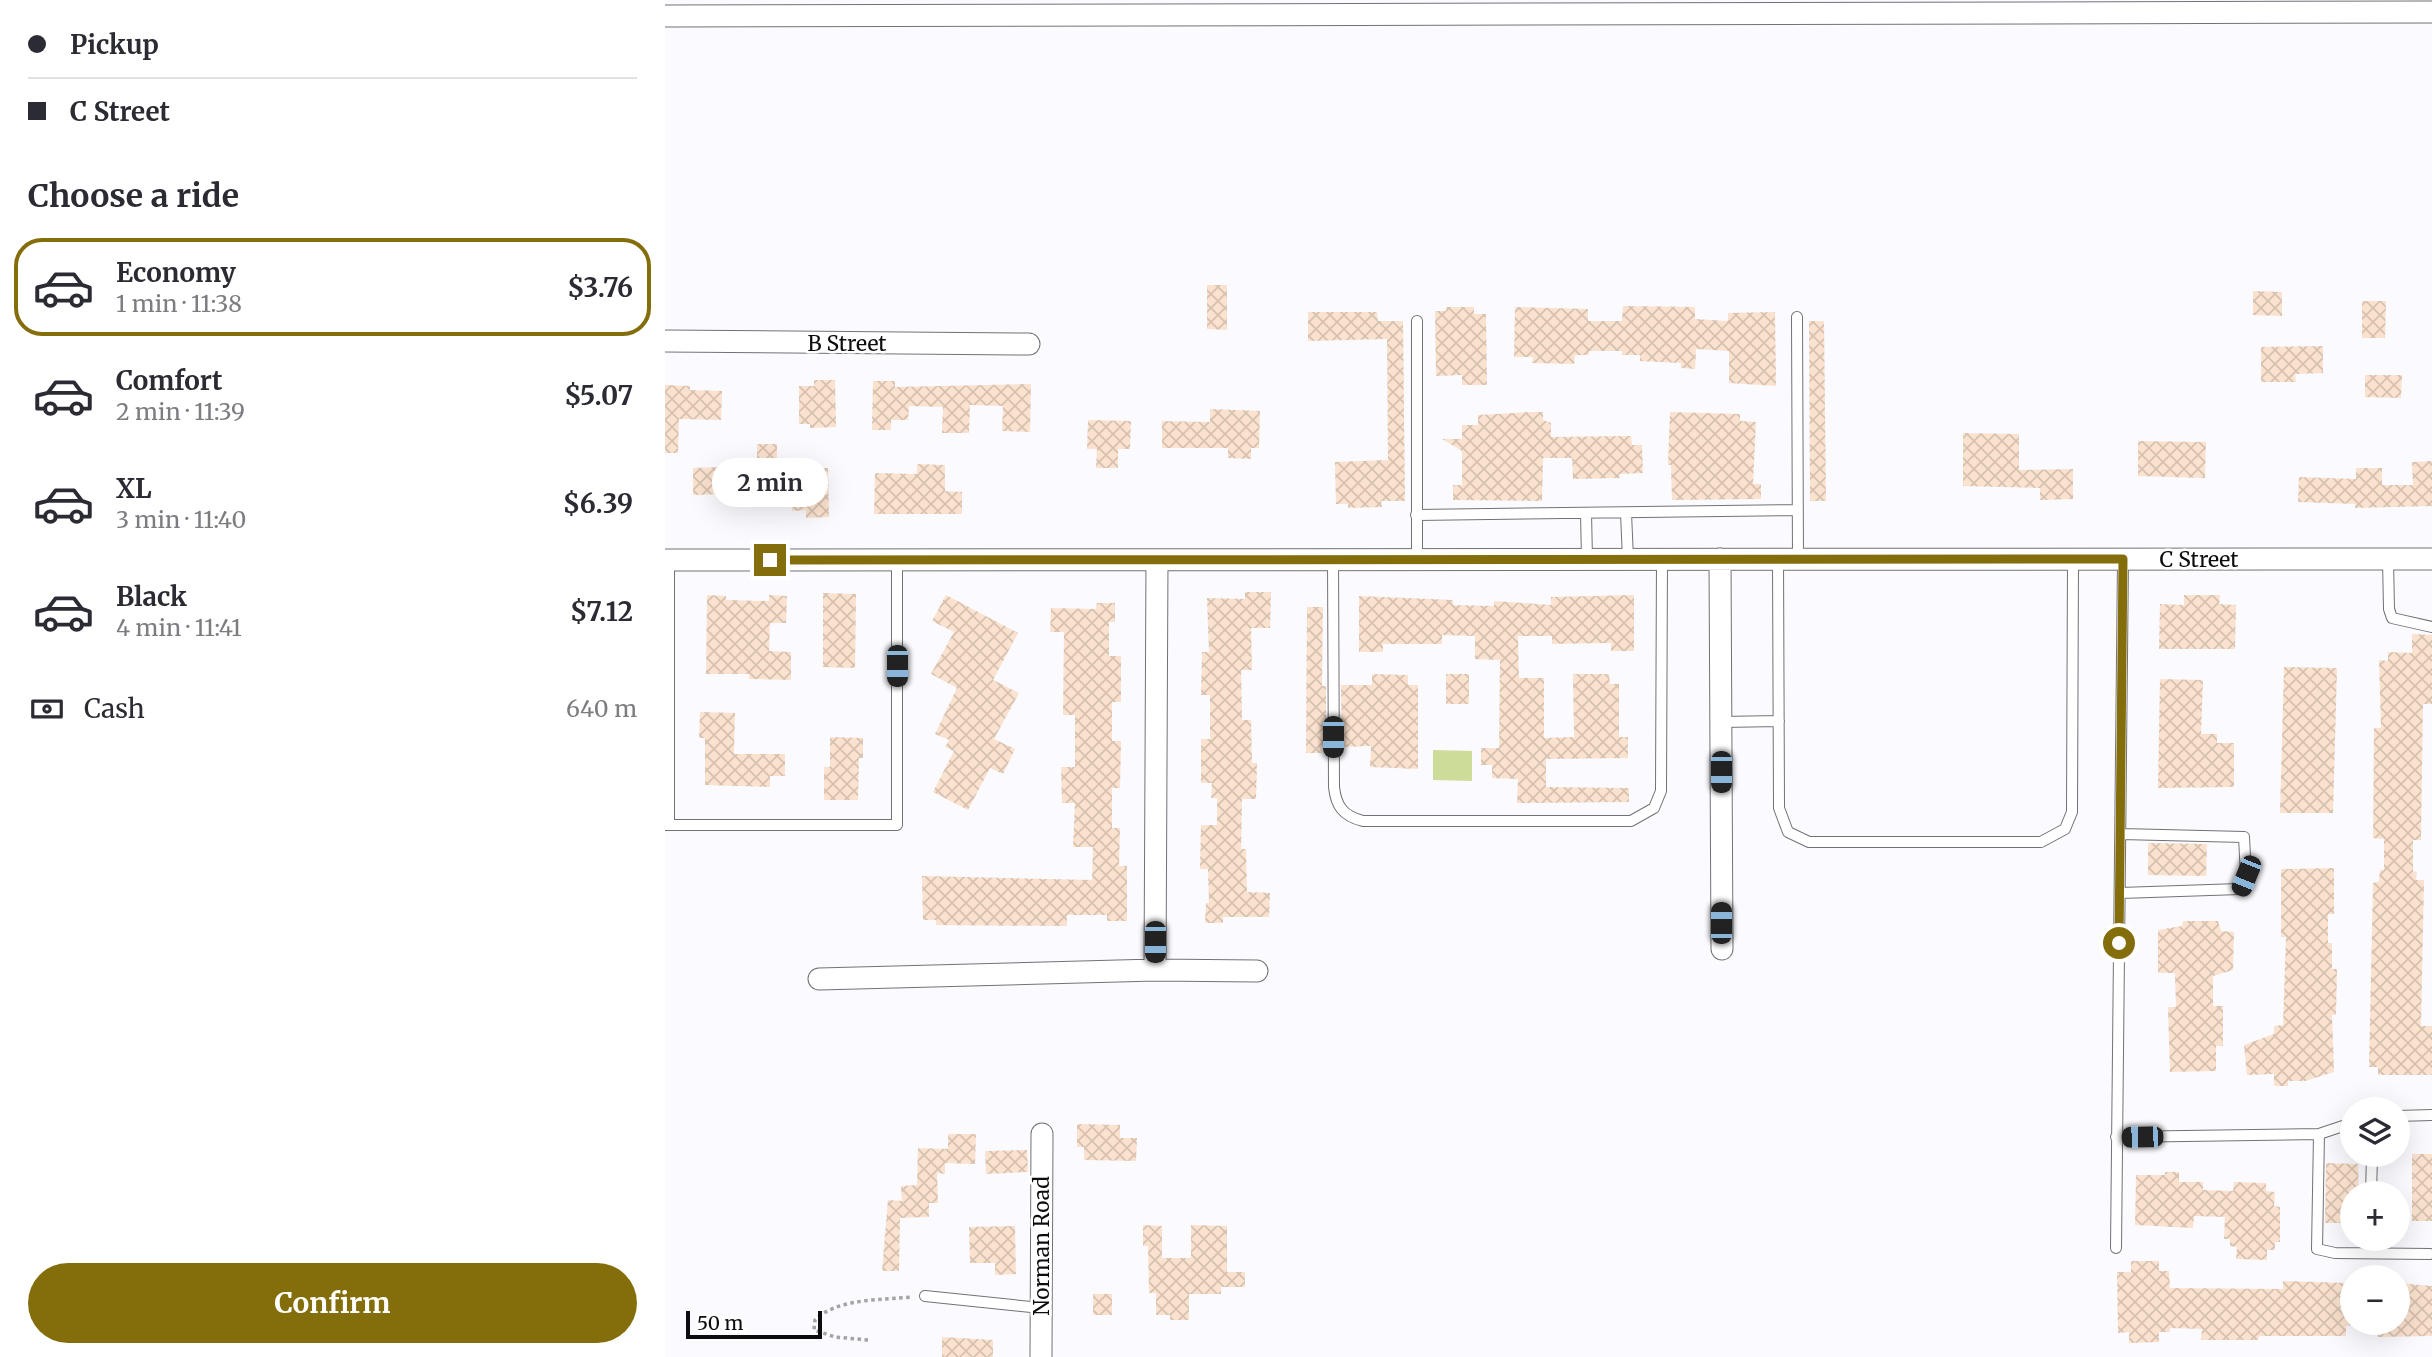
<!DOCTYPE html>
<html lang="en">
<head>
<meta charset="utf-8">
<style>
	:root { --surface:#fff; --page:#f7f7f7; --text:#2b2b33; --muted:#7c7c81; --line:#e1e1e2; --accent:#846e0b }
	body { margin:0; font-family:Merriweather,serif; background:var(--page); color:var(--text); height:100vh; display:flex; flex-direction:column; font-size:26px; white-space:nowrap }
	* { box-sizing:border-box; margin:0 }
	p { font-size:23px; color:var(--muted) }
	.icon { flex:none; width:38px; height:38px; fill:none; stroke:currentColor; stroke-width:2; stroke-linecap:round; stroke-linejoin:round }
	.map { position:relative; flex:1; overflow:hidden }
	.details { display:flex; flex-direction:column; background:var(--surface); width:665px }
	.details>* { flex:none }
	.hud { display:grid; align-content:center; height:154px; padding:0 28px; background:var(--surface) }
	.tools { position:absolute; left:1675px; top:1097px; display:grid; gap:14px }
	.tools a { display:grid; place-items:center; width:70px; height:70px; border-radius:50%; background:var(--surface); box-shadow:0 7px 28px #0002; font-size:35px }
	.scale { position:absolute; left:21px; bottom:18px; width:136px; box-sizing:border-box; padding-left:7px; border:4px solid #0c0b0d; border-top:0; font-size:19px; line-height:24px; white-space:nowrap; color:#0c0b0d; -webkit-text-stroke:5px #fff; paint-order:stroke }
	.end { position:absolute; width:32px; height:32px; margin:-16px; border:9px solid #846e0b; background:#fff; box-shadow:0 0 0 4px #fff }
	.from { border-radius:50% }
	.bubble { position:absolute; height:49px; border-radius:24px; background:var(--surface); box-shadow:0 7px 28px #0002; font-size:23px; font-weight:700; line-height:49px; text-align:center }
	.car { position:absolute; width:21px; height:42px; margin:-21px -10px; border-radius:9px; box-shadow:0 0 5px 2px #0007; background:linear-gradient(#222 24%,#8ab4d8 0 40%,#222 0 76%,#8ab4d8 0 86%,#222 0) }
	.hud b { display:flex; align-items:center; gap:24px; height:66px; font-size:26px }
	.hud b+b { border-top:2px solid var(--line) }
	.hud i { width:18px; height:18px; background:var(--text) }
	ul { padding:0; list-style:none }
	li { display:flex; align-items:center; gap:21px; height:98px; margin:0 14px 10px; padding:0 14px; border:4px solid transparent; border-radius:28px }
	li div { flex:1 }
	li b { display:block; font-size:26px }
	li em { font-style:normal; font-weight:700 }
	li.active { border-color:var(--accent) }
	li>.icon { width:63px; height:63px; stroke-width:1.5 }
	h2 { padding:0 28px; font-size:32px; line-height:84px }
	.pay { display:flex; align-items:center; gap:18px; height:77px; padding:0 28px; font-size:26px }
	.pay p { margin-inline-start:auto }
	.action { display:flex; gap:14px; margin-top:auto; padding:14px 28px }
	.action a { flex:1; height:80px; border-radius:42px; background:var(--accent); color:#fff; font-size:28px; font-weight:700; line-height:80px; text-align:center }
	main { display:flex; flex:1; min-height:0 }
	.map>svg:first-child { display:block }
	.green { fill:#cedc99 }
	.building { fill:url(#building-cross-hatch) }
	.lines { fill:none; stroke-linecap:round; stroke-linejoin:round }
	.service-casing { stroke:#737176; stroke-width:12 }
	.minor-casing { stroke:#737176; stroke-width:23 }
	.path { stroke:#a3a2a5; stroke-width:3.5; stroke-dasharray:3.5 3.5; stroke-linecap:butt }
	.service { stroke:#fff; stroke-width:10 }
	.minor { stroke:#fff; stroke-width:21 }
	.route { stroke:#846e0b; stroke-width:9 }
	.labels { text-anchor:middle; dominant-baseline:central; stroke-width:5; stroke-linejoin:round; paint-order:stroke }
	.street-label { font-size:21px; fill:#0c0b0d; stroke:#fff }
</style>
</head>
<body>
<main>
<section class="details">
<div class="hud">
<b><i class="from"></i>Pickup</b>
<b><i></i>C Street</b>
</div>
<h2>Choose a ride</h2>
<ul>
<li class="active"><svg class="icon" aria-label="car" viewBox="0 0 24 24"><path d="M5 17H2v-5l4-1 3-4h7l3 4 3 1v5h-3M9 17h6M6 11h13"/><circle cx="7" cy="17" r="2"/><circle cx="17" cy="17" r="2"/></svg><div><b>Economy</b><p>1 min · 11:38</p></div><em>$3.76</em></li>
<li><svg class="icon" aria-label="car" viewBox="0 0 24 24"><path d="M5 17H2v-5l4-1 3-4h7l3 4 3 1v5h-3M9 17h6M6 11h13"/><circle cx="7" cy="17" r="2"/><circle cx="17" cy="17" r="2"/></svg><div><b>Comfort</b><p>2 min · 11:39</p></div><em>$5.07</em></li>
<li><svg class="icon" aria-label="car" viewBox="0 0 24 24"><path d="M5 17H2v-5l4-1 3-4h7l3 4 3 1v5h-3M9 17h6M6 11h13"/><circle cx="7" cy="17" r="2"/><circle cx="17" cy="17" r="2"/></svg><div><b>XL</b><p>3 min · 11:40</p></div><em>$6.39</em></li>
<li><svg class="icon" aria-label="car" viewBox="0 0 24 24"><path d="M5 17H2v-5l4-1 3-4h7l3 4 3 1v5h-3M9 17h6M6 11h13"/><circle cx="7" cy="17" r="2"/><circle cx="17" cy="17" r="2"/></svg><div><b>Black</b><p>4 min · 11:41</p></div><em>$7.12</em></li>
</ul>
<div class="pay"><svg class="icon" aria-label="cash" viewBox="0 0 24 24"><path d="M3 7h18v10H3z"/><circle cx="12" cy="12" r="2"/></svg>Cash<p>640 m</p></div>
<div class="action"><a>Confirm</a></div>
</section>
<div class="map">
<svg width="1767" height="1357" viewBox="0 0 1767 1357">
	<defs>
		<pattern id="building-cross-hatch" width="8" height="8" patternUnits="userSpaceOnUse" patternTransform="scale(1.75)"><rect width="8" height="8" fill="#fbe2ce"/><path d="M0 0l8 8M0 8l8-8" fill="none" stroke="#d6c1b0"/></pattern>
	</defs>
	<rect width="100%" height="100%" fill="#fbfafe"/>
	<path class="green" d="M 768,750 L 807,751 L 807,781 L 768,780 Z"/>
	<path class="building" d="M 542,285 L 562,285 L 562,330 L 542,329 Z
		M 1588,291 L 1617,292 L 1617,316 L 1588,315 Z
		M 1697,301 L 1721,301 L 1720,338 L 1697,338 Z
		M 958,306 L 1030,307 L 1030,319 L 1063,321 L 1063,313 L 1110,312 L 1111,386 L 1064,383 L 1064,351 L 1031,349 L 1030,369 L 1016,368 L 1016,363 L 975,361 L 975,355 L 957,355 L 957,351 L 924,351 L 924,355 L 910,355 L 909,364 L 867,363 L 868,357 L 849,357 L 850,307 L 923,309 L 923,321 L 957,321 Z
		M 781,307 L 809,307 L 809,314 L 821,314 L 822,385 L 797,385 L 797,375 L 771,376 L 770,311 L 781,311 Z
		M 643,312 L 712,312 L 713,321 L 738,321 L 740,501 L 716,501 L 717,507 L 683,508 L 683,504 L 671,504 L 670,462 L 723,460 L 722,339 L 643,341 Z
		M 1144,321 L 1159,321 L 1161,501 L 1145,501 Z
		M 1658,346 L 1658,373 L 1630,374 L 1631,382 L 1596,382 L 1596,347 Z
		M 1700,375 L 1737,375 L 1736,398 L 1700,397 Z
		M 149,380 L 170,380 L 171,427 L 145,428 L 145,424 L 134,424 L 134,386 L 149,386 Z
		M 208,381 L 230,381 L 230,387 L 366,384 L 365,432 L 337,431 L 338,406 L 305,405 L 304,433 L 277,433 L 278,407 L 244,406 L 243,420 L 226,420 L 226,430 L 207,430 Z
		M 0,385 L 25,386 L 25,390 L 57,391 L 56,420 L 14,419 L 13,453 L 0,453 Z
		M 545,409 L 595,411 L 594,448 L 586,448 L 586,459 L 563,458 L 563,448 L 497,448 L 497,421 L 545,422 Z
		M 864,412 L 878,412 L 878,420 L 886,423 L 886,437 L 966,436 L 967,445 L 977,445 L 978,473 L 954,474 L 955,478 L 908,479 L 907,458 L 878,458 L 877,501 L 788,500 L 788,485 L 797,485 L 797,451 L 777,439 L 797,439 L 797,425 L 813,425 L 813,415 Z
		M 1005,412 L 1075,414 L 1075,421 L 1091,422 L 1088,484 L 1096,484 L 1096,499 L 1007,500 L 1006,465 L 1003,465 Z
		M 423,420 L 466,421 L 465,449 L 453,449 L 453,468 L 431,468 L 432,449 L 422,449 Z
		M 1298,433 L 1354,434 L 1354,470 L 1408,469 L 1408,499 L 1375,500 L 1375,488 L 1298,486 Z
		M 1473,441 L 1541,442 L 1540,478 L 1473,476 Z
		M 92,444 L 112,444 L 112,476 L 145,476 L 145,468 L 163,468 L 164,517 L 141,518 L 141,510 L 127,511 L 127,492 L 28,495 L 28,468 L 92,466 Z
		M 1767,461 L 1767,506 L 1690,508 L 1690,504 L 1633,502 L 1634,477 L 1691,479 L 1691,468 L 1717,468 L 1717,485 L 1748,485 L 1747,462 Z
		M 252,464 L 280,465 L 280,491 L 297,492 L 297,514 L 209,514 L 210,473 L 252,474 Z
		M 580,592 L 606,592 L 605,628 L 586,628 L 587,670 L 576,670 L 577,720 L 586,720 L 587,763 L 592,763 L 591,799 L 577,799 L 576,849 L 581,849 L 582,892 L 605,893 L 604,917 L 558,917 L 558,923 L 540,923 L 541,903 L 544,903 L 543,869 L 535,869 L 536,825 L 552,825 L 552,798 L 546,798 L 547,783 L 536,783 L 536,739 L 545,739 L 545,695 L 536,695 L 537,652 L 544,652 L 542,598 L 580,599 Z
		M 158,593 L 191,594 L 190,668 L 158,667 Z
		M 42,595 L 61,596 L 61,600 L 104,601 L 104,595 L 122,596 L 121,623 L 105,623 L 104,651 L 126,652 L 126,680 L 84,679 L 84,674 L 41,674 Z
		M 281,595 L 353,633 L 328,680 L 354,693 L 329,739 L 350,749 L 338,774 L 325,768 L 303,810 L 268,792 L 289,751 L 280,747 L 284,740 L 270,734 L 292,688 L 266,674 L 289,632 L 267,621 Z
		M 969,595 L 969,651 L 946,651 L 946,643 L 887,644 L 887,636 L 853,636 L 854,678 L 879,678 L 879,738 L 909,737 L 908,674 L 944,674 L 945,684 L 954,684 L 954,737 L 963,737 L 963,758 L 881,759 L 881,787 L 964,788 L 964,802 L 852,803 L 853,779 L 827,778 L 827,765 L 816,765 L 816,748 L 834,748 L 835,660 L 810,659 L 810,636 L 777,635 L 777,644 L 718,644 L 718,652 L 694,652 L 694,596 L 788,600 L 788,605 L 829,606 L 829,601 L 886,605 L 886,597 Z
		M 1519,595 L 1555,595 L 1554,604 L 1571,605 L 1570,649 L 1494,649 L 1495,604 L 1519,605 Z
		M 432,603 L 450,603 L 450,622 L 444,622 L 444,656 L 456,656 L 456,702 L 447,702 L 447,741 L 456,741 L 455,788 L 447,788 L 447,828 L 455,828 L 454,866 L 462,866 L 462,921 L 442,921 L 442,915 L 402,915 L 402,926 L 271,925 L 271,920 L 258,920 L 257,876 L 427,880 L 428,847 L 408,847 L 410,803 L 397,803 L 396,767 L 410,767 L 410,715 L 398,715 L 399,632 L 385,632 L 386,608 L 431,609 Z
		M 642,607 L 658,607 L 657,686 L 661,686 L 661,747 L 657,747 L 657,753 L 641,753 Z
		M 1747,634 L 1767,635 L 1767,704 L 1758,704 L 1756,840 L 1748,840 L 1748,871 L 1752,872 L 1751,880 L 1759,880 L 1756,1026 L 1767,1026 L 1767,1075 L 1713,1075 L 1713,1067 L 1704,1067 L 1708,883 L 1714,881 L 1715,870 L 1719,870 L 1719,839 L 1708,838 L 1709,728 L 1716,728 L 1714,660 L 1723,661 L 1723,652 L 1747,653 Z
		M 1619,667 L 1672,668 L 1668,813 L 1615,813 Z
		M 707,674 L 743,675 L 743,685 L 753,685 L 753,769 L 705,767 L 706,746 L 677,747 L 676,685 L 707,685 Z
		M 781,674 L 804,674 L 804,704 L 781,704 Z
		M 1495,679 L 1538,680 L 1536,734 L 1552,734 L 1552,743 L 1569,743 L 1569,787 L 1493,788 Z
		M 35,712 L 70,713 L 69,754 L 120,754 L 120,776 L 105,776 L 105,787 L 40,785 L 40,738 L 34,738 Z
		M 165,737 L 198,738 L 198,758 L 194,758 L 193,800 L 159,800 L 159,767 L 165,767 Z
		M 1483,843 L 1542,844 L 1541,876 L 1483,875 Z
		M 1669,868 L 1669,914 L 1663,914 L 1663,943 L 1667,943 L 1667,969 L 1672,969 L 1671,1015 L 1667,1015 L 1669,1072 L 1640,1081 L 1623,1081 L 1623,1086 L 1609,1086 L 1609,1074 L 1582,1075 L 1579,1045 L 1609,1034 L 1609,1026 L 1618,1025 L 1621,937 L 1616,937 L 1616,869 Z
		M 1518,921 L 1553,921 L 1556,931 L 1569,932 L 1568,970 L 1548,976 L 1548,1006 L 1558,1006 L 1558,1046 L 1551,1046 L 1551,1071 L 1505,1072 L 1503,1007 L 1511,1007 L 1510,973 L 1493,973 L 1493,930 L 1517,926 Z
		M 412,1124 L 455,1125 L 455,1138 L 472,1138 L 471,1161 L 419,1160 L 419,1147 L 412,1147 Z
		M 283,1134 L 311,1134 L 310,1164 L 280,1163 L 280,1174 L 272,1173 L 273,1203 L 264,1203 L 264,1217 L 235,1218 L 234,1271 L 217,1271 L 223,1200 L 237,1201 L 236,1186 L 252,1185 L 253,1148 L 283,1149 Z
		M 362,1150 L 363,1172 L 321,1174 L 320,1151 Z
		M 1747,1154 L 1767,1154 L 1767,1221 L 1747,1221 Z
		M 1661,1163 L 1693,1164 L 1694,1194 L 1687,1194 L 1687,1223 L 1660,1223 Z
		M 1500,1172 L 1514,1172 L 1514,1182 L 1538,1182 L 1538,1190 L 1568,1191 L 1569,1182 L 1601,1183 L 1601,1191 L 1610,1192 L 1609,1206 L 1615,1207 L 1615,1242 L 1610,1242 L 1610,1250 L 1602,1250 L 1602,1260 L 1571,1259 L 1572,1247 L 1565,1246 L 1565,1239 L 1559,1239 L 1560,1217 L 1529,1216 L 1528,1228 L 1470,1225 L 1471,1175 L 1500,1175 Z
		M 478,1225 L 497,1226 L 497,1258 L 526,1258 L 526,1225 L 562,1226 L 562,1272 L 580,1272 L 580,1287 L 556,1287 L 556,1294 L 524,1294 L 524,1320 L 505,1320 L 505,1315 L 491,1315 L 491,1293 L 484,1293 L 483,1246 L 478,1246 Z
		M 350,1226 L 351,1274 L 330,1275 L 330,1263 L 305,1263 L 304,1227 Z
		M 1466,1261 L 1494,1261 L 1494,1271 L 1504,1271 L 1505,1288 L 1618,1289 L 1618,1281 L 1680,1283 L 1680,1295 L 1687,1295 L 1687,1325 L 1681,1326 L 1681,1336 L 1594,1336 L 1593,1340 L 1536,1340 L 1537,1329 L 1505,1328 L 1505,1332 L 1494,1332 L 1494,1342 L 1464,1343 L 1464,1332 L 1453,1333 L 1452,1272 L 1466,1272 Z
		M 1732,1283 L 1767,1286 L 1767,1336 L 1713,1337 L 1713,1323 L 1732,1323 Z
		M 428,1294 L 447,1294 L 447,1315 L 428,1315 Z
		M 277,1337 L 328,1340 L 328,1357 L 277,1357 Z"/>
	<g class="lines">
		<g class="service-casing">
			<path id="service" d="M 1132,317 L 1133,558
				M 752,321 L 752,559
				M 921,513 L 922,559
				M 961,513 L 963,559
				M 751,515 L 1132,510
				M 668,559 L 669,787 C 671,806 678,816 698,821 L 966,821 L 989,808 L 996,791 L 997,559
				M 1113,559 L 1114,808 L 1123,832 L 1144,842 L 1376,842 L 1400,829 L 1407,812 L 1408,559
				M 1723,559 L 1724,609 L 1727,618 L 1767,627
				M 1056,722 L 1114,721
				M 0,825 L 232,825 L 232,560
				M 4,825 L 4,560
				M 1455,893 L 1575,889 L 1581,876 L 1579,837 L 1456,834
				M 1732,1116 L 1767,1115
				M 1654,1134 L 1652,1249 L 1670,1253 L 1765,1254
				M 1451,1137 L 1654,1134 L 1687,1123
				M 1706,1194 L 1707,1155
				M 1451,1248 L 1458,559
				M 260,1296 L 376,1308"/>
		</g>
		<g class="minor-casing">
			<path id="minor" d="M 0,16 L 1767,12
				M 0,341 L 364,344
				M 1055,559 L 1057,949
				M 0,560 L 1767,559
				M 490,970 L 492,560
				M 154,979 L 490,970 L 592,971
				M 376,1357 L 377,1134"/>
		</g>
		<path class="path" d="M 203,1340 L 170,1337 L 149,1330 L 150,1320 C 172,1298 217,1300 248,1297"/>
		<use href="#service" class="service"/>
		<use href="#minor" class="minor"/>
	</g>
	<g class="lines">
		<path class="route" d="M 105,560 L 1458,559 L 1454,943"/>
	</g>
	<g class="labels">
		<g class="street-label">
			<text x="182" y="343">B Street</text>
			<text x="1534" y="559">C Street</text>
			<text transform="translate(376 1246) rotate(-90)">Norman Road</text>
		</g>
	</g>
</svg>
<div class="tools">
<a><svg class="icon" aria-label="layers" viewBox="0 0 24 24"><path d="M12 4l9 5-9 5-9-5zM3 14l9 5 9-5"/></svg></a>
<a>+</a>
<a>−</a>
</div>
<div class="scale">50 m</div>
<i class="end from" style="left:1454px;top:943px"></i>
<i class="end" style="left:105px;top:560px"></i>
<div class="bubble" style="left:47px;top:458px;width:116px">2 min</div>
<i class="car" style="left:232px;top:666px;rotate:180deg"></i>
<i class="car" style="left:668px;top:737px;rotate:180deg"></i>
<i class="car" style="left:1056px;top:772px;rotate:180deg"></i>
<i class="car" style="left:1581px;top:876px;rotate:202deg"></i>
<i class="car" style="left:1056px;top:923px;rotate:0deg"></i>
<i class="car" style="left:490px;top:942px;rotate:180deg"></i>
<i class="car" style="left:1477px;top:1137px;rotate:269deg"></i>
</div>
</main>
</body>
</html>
